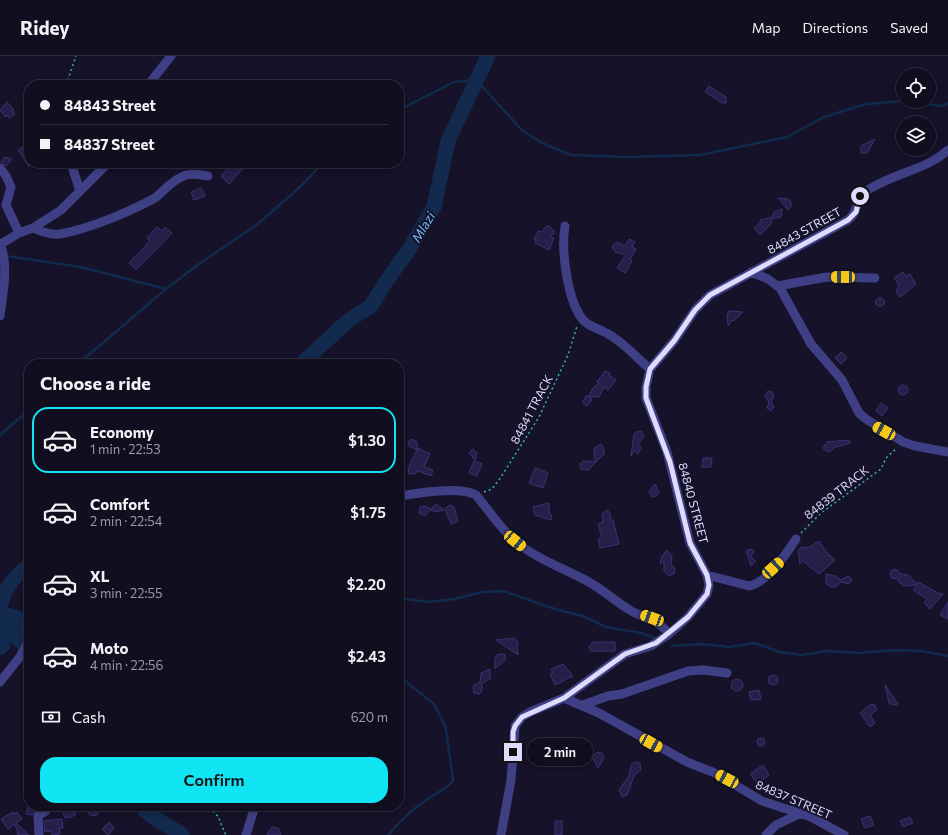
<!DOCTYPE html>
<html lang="en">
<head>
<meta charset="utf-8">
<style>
	:root { --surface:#100e1f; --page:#1e1c2c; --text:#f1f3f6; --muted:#9c9ca4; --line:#302e3d; --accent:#11e5f3 }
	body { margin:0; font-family:Commissioner,sans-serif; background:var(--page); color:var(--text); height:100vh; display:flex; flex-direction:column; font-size:15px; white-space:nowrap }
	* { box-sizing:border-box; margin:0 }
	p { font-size:13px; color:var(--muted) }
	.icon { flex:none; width:22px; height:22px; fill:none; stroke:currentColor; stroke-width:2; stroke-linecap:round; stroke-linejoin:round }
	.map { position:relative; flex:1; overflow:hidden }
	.panel { position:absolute; left:24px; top:303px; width:380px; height:452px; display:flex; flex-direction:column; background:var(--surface); border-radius:16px; box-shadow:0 2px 6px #0003,0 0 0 1px var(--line) }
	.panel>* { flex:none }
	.banner { position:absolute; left:24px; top:24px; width:380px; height:88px; border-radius:16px; box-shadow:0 2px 6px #0003,0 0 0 1px var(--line); display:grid; align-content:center; height:88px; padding:0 16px; background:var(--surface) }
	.controls { position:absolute; left:896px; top:12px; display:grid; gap:8px }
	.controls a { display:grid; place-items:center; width:40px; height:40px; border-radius:50%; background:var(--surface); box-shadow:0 2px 6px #0003,0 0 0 1px var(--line); font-size:20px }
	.end { position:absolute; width:18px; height:18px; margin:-9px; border:5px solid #dedbfd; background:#111; box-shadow:0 0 0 2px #111 }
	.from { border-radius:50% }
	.bubble { position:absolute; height:28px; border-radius:14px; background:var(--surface); box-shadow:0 2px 6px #0003,0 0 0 1px var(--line); font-size:13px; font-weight:600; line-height:28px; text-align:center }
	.car { position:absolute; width:12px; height:24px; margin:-12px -6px; border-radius:5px; box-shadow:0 0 3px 1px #0007; background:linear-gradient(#f5c518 24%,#345 0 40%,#f5c518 0 76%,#345 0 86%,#f5c518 0) }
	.banner b { display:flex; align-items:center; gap:14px; height:38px; font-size:15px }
	.banner b+b { border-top:1px solid var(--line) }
	.banner i { width:10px; height:10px; background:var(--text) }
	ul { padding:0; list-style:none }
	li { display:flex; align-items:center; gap:12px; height:66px; margin:0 8px 6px; padding:0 8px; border:2px solid transparent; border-radius:16px }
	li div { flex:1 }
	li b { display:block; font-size:15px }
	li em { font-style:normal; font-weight:600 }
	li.on { border-color:var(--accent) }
	li>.icon { width:36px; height:36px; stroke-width:1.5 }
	h2 { padding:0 16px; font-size:18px; line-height:48px }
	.pay { display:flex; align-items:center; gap:10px; height:44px; padding:0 16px; font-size:15px }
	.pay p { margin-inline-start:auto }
	.primary-button { display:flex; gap:8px; margin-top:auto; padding:8px 16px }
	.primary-button a { flex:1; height:46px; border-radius:16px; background:var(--accent); color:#111; font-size:16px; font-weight:600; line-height:46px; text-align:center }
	header { display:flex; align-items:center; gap:24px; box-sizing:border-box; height:56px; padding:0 20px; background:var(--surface); border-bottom:1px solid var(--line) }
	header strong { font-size:19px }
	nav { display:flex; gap:22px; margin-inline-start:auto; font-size:14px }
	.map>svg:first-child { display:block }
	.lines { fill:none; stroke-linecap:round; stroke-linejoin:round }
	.stream { stroke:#122a4d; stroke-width:2.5 }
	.river { stroke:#122a4d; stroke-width:15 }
	.building { fill:#261f49; stroke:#3c3273 }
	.path { stroke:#37b6a9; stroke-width:1.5; stroke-dasharray:2 3; stroke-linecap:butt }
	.minor { stroke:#3f3f85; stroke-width:9 }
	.route { stroke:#dedbfd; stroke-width:5 }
	.labels { text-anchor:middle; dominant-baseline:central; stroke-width:4; stroke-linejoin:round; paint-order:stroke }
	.street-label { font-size:12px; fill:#dedbfd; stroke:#151229 }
	.water-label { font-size:13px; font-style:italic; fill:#6fbef8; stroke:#151229 }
</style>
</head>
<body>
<header>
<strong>Ridey</strong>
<nav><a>Map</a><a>Directions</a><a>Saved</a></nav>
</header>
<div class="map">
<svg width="948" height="779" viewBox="0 0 948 779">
	<rect width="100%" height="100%" fill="#151229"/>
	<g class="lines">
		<path class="stream" d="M 905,45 L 942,50 L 948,47
			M 399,54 L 454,26 L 476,24 L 522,74 L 542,87 L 571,99 L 628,101 L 700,99 L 787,81 L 824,61 L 866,48 L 903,45
			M 6,200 L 81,211 L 166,233
			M 78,308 L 166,233 L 196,210 L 258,168 L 303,128 L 323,107
			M 0,379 L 29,354
			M 399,542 L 428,546 L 455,543 L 482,536 L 503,535 L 558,554 L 583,560 L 606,571 L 641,577 L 657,583
			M 672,590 L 702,588 L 729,591 L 755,587 L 779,596 L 802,599 L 827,595 L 858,597 L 895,594 L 922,595 L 948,600
			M 388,779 C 399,766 411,754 425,745 C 435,737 445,735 453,725 L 446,673 L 435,649 L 399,620"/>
		<path class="river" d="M 301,308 L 349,264 L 371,250 L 385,227 L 410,192 L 434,151 L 448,85 L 488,0
			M 0,553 C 3,534 13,521 29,509
			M 0,557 L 23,564 L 29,573
			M 0,558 L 4,568 L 3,589 L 0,592
			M 4,568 L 22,587
			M 141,750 C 152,764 168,768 182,779"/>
	</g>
	<path class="building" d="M 709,30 L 726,41 L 726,47 L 722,47 L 705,36 Z
		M 7,46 L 14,54 L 12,55 L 15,58 L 9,62 L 7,59 L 5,61 L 0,54 Z
		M 875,83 L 867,97 L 861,97 L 861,90 Z
		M 27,88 L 29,92 L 29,111 L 18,94 Z
		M 5,101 L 12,103 L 6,110 L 1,106 Z
		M 233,107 L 248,107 L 229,128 L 221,120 Z
		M 201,132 L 205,140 L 194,144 L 191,136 Z
		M 778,142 L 788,143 L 791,146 L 791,151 L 788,154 Z
		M 782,153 L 781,161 L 772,163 L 771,168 L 760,179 L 754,172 L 761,166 L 760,164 L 772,161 L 774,156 Z
		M 548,169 L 555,176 L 550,181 L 554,182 L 549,194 L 535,187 L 536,184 L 534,183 L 538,175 L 541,176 Z
		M 157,171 L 162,175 L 165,171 L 172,177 L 136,214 L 129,207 L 150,185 L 147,182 Z
		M 629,183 L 635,186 L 632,191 L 636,193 L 630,203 L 632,205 L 625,217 L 617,212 L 626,199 L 615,196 L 612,190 L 617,186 L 625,190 Z
		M 903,216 L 906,220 L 910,218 L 916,228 L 900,241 L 896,236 L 899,229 L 894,222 Z
		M875.5 246a4.5 4.5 0 1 1 9 0a4.5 4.5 0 1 1-9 0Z
		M 729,255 L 743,256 L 734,265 L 732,264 L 728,270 L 727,259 Z
		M 841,296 L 847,302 L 841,308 L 835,302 Z
		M 605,315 L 610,317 L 609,319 L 616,324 L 608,334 L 604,331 L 599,341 L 589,341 L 592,344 L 587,350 L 582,346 L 587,339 L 589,341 L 592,333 L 599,327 L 597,326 Z
		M898 334a5 5 0 1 1 10 0a5 5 0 1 1-10 0Z
		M 768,335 L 772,336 L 774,339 L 771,346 L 774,351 L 771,355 L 767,352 L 769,346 L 765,340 Z
		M 881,347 L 888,352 L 882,360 L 876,355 Z
		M 638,375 L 642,376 L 644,380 L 638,389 L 641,391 L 638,398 L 634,395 L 631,400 L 634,378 Z
		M 411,383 L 417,386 L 417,394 L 409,390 L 408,386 Z
		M 849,384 L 850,387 L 833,392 L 830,396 L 826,395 L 823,392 L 827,386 Z
		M 601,388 L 604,393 L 604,398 L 588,414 L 581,413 L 580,408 L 583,405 L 595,406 L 594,392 Z
		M 418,392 L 430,398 L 424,411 L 433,414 L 431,420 L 418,415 L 415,418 L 409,418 L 408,412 Z
		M 473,393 L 477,397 L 475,404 L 469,397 Z
		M 703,402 L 712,402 L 711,411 L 702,411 Z
		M 474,405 L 482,408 L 477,420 L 469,417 Z
		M 535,412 L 548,417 L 543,432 L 529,427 Z
		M 655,428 L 659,436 L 656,440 L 652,441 L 649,435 Z
		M 549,447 L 549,456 L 552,460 L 551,464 L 535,459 L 533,451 Z
		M 436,448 L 444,454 L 437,456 L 430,454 L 425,460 L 419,457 L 420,451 L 424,450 L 431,453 Z
		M 449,449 L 454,451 L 458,465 L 451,468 L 445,453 Z
		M 607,454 L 610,457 L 611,464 L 613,464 L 619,488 L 600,492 L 598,483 L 602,482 L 598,468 L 603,466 L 602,458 Z
		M 819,485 L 829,500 L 830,499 L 835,504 L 819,518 L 803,505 L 800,508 L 798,495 L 801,491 L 808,492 Z
		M 751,493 L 754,495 L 751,501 L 756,505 L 751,510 L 746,495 Z
		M 667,494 L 672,500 L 671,508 L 675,513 L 674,518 L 669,520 L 664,515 L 664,505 L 660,508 L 662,500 Z
		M 893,513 L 897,514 L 901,518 L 908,519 L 917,528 L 918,526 L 938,537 L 943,538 L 930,553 L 924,547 L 927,543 L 913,534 L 917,529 L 904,530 L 900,527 L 898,523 L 892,522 L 890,518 Z
		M 826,518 L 835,520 L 841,524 L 848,520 L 852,524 L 849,528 L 841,526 L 835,531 L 830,531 L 826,527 Z
		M 948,546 L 948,563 L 940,559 Z
		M 515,582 L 518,587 L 517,591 L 518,599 L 496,584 Z
		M 593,586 L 615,586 L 615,595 L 591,595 L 589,591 Z
		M 498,598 L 505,598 L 505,604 L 495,613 L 495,602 Z
		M 563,608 L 573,620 L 555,629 L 550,618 L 553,617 L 551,613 Z
		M 490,613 L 490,623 L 482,627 L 482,635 L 479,638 L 474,637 L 473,630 L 480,626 L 481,617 Z
		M768 624a5 5 0 1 1 10 0a5 5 0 1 1-10 0Z
		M731 629a6 6 0 1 1 12 0a6 6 0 1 1-12 0Z
		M 885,629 L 898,648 L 893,649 L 889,647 Z
		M 759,634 L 761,643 L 751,644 L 749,636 Z
		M 871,648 L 875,649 L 877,654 L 870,659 L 875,667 L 870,671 L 860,657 Z
		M757 686a4 4 0 1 1 8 0a4 4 0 1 1-8 0Z
		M 597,696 L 602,697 L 604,702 L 598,712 L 592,701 Z
		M 635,706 L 640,707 L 641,714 L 635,718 L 627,739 L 622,741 L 619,734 L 629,720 L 631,709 Z
		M 763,709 L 769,719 L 757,727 L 750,718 Z
		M 28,750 L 38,750 L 38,753 L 32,759 L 26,758 Z
		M 65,750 L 76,750 L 75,759 L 71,761 L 65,762 L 63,756 Z
		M 88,750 L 97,751 L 99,756 L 97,759 L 92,760 L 89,758 Z
		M 13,756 L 14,758 L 17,756 L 22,763 L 16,767 L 29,779 L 18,779 L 15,768 L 8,773 L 1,763 Z
		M 870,760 L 874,769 L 865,772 L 861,763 Z
		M 910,761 L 913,767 L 903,771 L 900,765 Z
		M 62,763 L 63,772 L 59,772 L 60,778 L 52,779 L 51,775 L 45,776 L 44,765 Z
		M 555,765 L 562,765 L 562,779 L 555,779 Z
		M 109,766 L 114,772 L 108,779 L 102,773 Z
		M 272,771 L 278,772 L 281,779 L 267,779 Z"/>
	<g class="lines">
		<path class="path" d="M 66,29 L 76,0
			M 484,436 L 492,433 L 501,421 L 539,361 L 568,299 L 577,270
			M 801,477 L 821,457 L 881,413 L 886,402 L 897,392
			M 204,750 C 222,759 218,764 226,779
			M 151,753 L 152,750"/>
		<path class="minor" d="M 148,29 L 171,0
			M 71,107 L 80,135
			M 0,112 L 6,120 L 11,131 L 6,149 L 19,177
			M 565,170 C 561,194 567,246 584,265 C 591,272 604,274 613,281 C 627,290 638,303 650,313
			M 33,172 C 42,176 51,179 60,178 C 89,173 129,156 155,142 C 159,139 163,135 166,132 C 182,118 188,116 208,120
			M 0,187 C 9,210 3,236 0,260
			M 1,188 L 19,177 L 33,172 L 61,154 L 108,107
			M 751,216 L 768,223 L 780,232 L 811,288 L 842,324 L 859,357 L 866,363 L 903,386 L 915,390 L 948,396
			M 777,230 L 827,221 L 875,222
			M 399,440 C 418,437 459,430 476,439 C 491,457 503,477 523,491 C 543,506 566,513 587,525 C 602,533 614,544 628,553 C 645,564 655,560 669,578
			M 707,519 L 749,530 C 767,527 787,497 796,483
			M 0,626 L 19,602 L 29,585
			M 564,642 L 625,598 L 651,590 L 669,578 L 688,561 L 707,538 L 709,529 L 707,519 L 690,487 L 667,396 L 646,342 L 646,331 L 650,313 L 674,285 L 695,254 L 710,239 L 848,164 C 859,156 855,143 865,136 C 891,117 925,115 948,94
			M 583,649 L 608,640 L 622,638 L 688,615 L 703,614 L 727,617
			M 39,779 L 38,760 L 46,755
			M 246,779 L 255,750
			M 501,779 L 511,724 L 515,670 L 522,661 L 530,656 L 564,642 L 599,657 L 687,706 L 715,717 L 762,745 L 811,761 L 844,779
			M 766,779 L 776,769 L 801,757"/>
	</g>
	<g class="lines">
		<path class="route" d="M 513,696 L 513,676 L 515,670 L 522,661 L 564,642 L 625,598 L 656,587 L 688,561 L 707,538 L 709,529 L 707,519 L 690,487 L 670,406 L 646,342 L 646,331 L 650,313 L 674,285 L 695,254 L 710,239 L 848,164 L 856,156 L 860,140"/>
	</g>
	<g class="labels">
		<g class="street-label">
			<text transform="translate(804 174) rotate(-29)">84843 STREET</text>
			<text transform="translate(531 353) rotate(-62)">84841 TRACK</text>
			<text transform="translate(836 436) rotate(-38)">84839 TRACK</text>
			<text transform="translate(694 447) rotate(75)">84840 STREET</text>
			<text transform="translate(794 743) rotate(23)">84837 STREET</text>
		</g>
		<g class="water-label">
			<text transform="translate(423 171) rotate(-59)">Mlazi</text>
		</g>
	</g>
</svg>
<div class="controls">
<a><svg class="icon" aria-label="locate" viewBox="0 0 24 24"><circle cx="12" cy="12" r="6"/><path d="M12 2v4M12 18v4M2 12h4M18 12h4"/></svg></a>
<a><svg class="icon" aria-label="layers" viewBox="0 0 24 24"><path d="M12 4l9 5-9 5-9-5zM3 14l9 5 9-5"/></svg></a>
</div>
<i class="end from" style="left:860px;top:140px"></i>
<i class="end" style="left:513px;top:696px"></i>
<div class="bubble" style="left:527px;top:682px;width:66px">2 min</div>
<i class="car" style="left:843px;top:221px;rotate:271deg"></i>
<i class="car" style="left:884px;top:375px;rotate:299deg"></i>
<i class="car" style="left:515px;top:485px;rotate:129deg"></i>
<i class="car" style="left:773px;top:512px;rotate:48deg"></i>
<i class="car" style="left:652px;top:562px;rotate:290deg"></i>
<i class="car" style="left:651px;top:687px;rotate:119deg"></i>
<i class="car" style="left:727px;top:723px;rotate:298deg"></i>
<div class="banner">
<b><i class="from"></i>84843 Street</b>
<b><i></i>84837 Street</b>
</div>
<section class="panel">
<h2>Choose a ride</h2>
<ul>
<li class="on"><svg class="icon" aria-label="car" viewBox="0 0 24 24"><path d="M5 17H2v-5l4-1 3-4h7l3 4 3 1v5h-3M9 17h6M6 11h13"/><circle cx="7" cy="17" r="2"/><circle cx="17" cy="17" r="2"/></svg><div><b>Economy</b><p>1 min · 22:53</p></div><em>$1.30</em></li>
<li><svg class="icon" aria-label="car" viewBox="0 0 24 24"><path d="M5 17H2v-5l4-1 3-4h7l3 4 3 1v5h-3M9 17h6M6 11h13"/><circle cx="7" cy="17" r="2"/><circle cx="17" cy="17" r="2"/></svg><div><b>Comfort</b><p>2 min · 22:54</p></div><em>$1.75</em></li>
<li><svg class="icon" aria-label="car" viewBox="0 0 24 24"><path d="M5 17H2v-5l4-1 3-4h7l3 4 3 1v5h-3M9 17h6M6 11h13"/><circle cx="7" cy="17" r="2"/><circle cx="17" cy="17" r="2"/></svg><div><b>XL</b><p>3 min · 22:55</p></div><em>$2.20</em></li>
<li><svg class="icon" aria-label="car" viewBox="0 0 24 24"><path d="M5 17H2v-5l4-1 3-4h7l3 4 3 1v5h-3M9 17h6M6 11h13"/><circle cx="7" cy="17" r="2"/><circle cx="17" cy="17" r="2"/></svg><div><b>Moto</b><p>4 min · 22:56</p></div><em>$2.43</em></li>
</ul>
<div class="pay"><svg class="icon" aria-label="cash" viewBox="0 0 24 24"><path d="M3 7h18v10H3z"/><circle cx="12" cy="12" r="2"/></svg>Cash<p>620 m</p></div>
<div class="primary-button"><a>Confirm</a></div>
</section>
</div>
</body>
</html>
